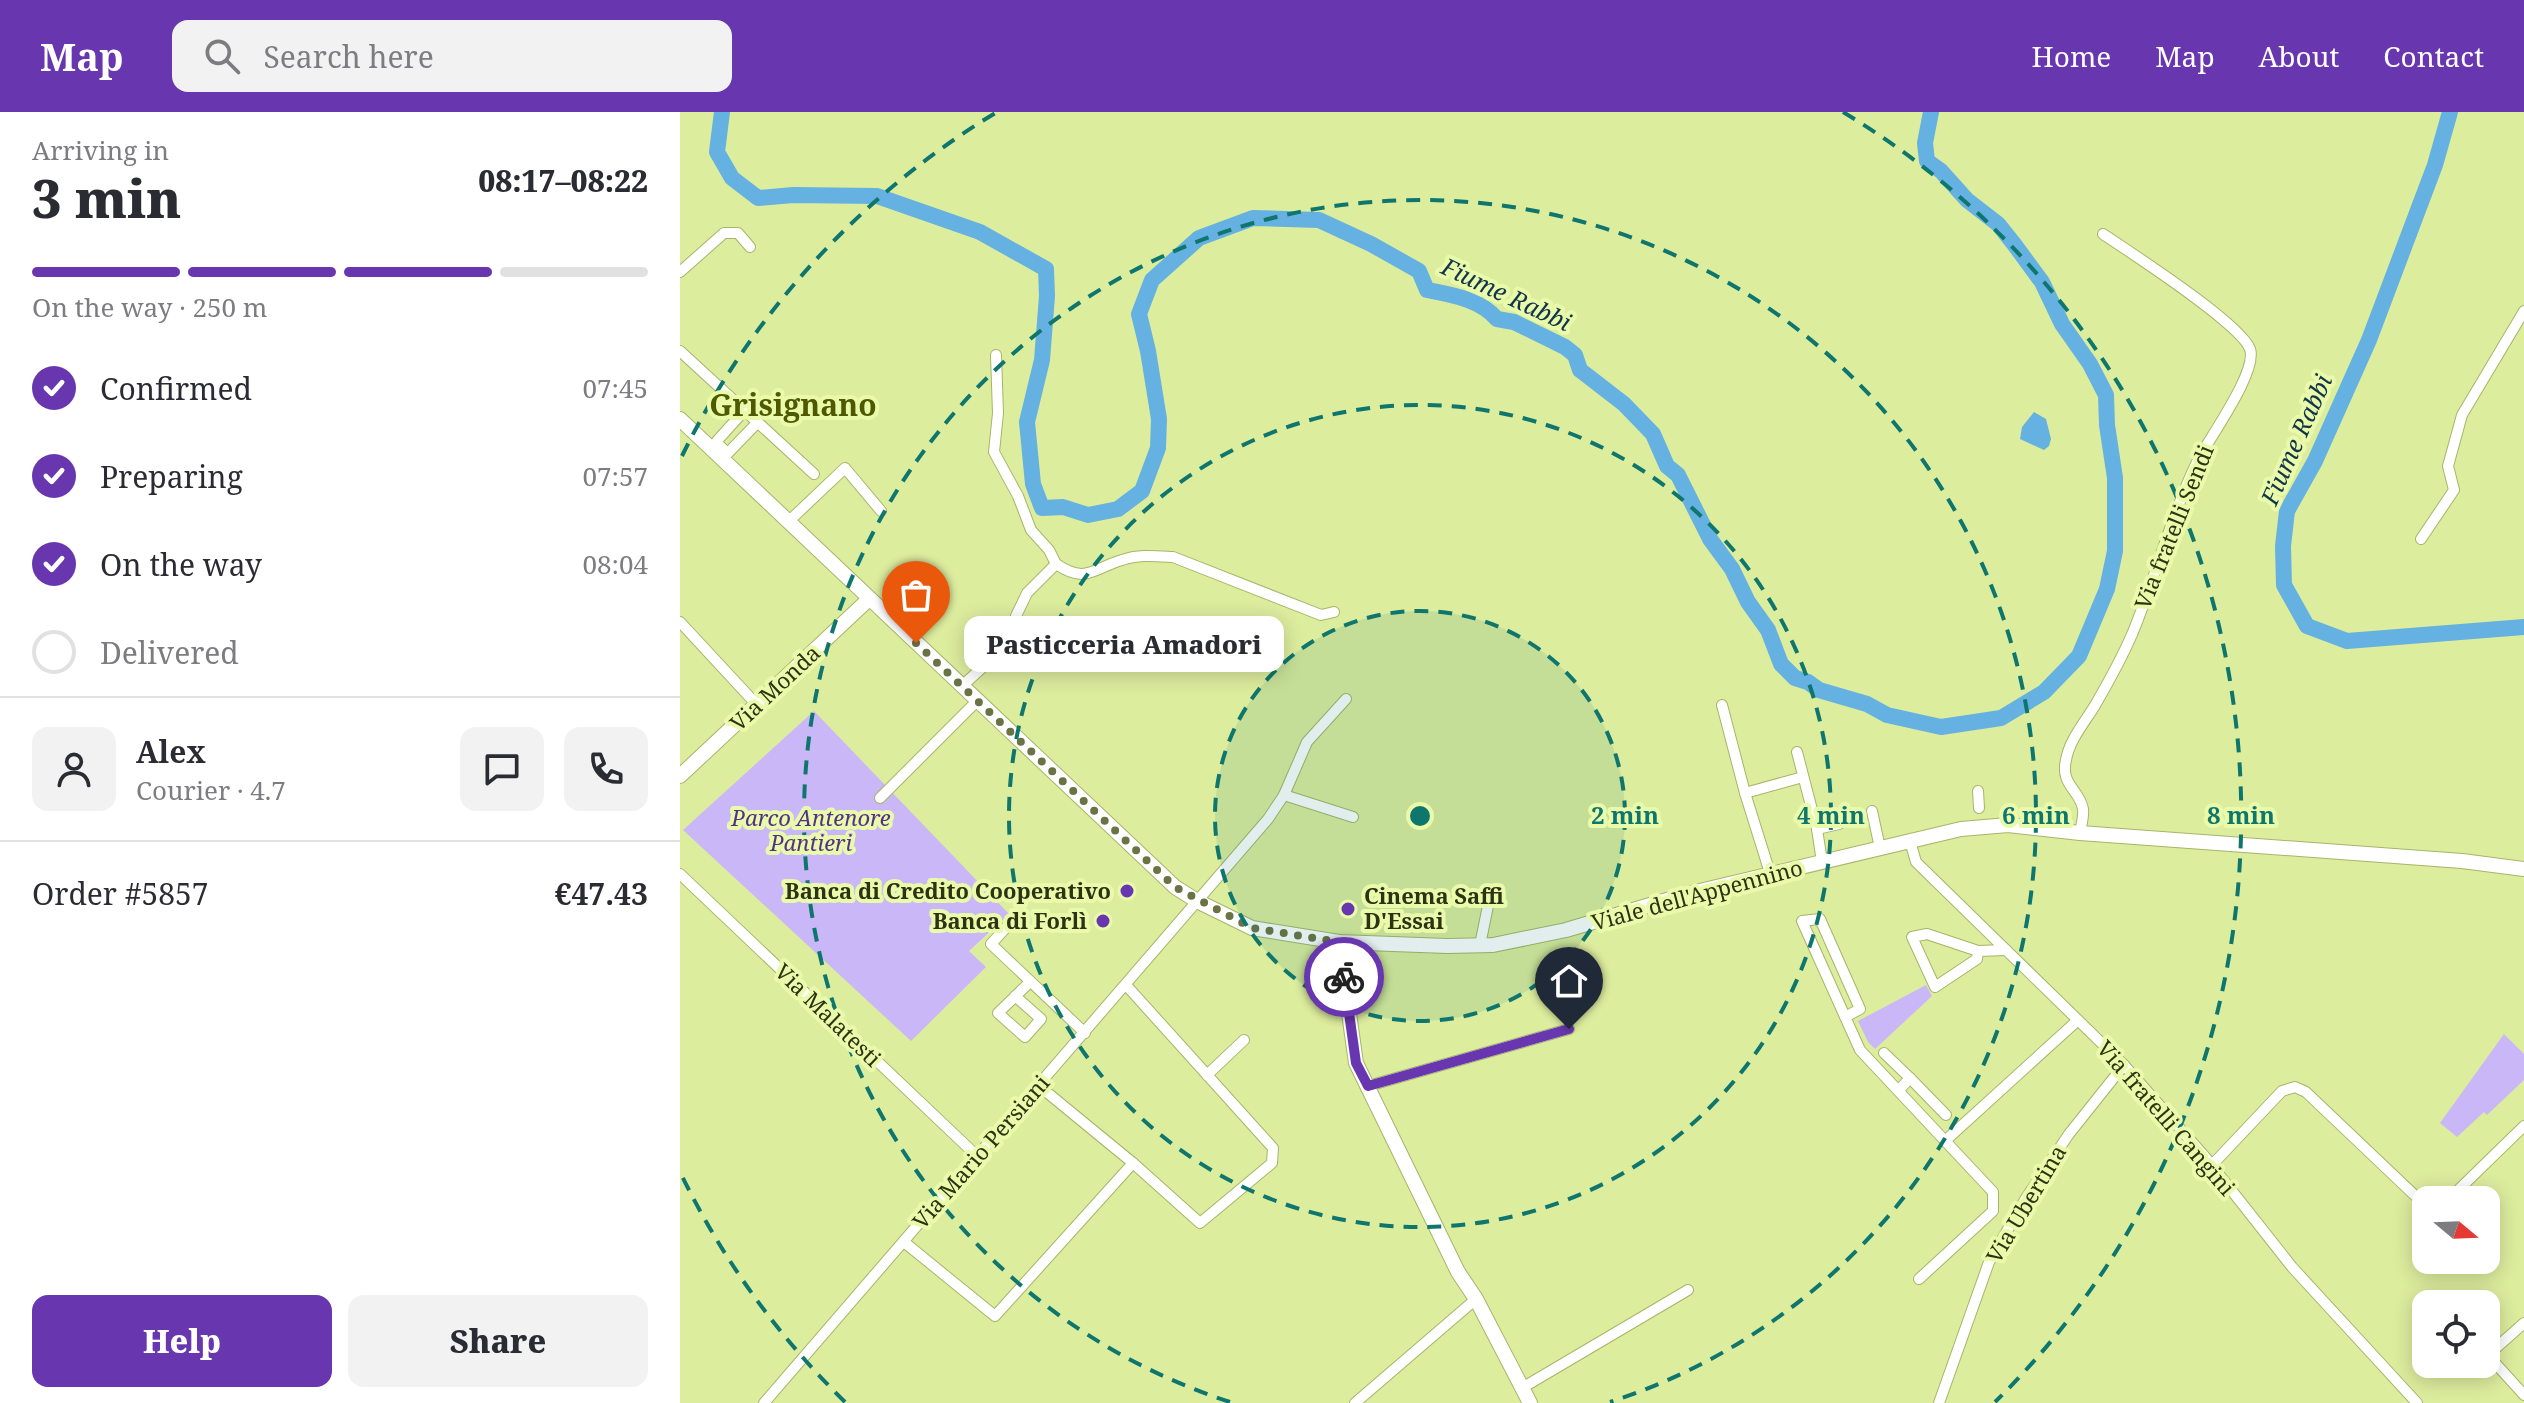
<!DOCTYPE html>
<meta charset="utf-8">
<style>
:root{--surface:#fff;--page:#f2f2f3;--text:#2b2b33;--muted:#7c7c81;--line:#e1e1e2;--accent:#6837af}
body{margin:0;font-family:"Noto Serif",serif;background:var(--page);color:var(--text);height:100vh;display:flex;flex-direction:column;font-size:30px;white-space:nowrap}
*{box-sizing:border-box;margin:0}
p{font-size:26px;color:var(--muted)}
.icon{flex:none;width:44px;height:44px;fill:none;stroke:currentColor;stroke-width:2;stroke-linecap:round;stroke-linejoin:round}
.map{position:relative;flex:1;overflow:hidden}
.sheet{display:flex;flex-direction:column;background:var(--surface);width:680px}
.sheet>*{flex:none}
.needle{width:52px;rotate:109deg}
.buttons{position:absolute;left:1732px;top:1074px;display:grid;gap:16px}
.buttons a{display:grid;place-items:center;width:88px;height:88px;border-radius:16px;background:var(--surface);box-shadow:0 4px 20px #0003;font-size:40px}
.pin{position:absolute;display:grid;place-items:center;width:68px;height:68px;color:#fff;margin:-82px -34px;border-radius:50% 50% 50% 0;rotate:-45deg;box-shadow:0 0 8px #0007}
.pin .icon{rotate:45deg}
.courier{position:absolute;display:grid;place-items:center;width:80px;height:80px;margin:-40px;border:6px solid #6837af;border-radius:50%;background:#fff;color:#222;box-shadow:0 2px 10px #0007}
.bubble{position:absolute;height:56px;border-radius:16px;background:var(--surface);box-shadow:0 4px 20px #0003;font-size:26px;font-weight:800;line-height:56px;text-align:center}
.summary em{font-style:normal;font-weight:800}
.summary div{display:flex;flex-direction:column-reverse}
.summary{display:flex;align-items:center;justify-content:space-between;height:136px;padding:0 32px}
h1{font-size:52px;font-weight:800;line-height:60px}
.bar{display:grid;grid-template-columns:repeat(4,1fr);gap:12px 8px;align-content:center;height:96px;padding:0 32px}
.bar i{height:10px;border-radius:6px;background:var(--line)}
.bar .selected{background:var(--accent)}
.bar p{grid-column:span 4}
.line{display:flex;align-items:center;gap:20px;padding:0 32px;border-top:2px solid var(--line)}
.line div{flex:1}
.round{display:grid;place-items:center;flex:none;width:84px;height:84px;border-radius:16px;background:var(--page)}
ol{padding:0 32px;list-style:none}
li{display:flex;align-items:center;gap:24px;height:88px}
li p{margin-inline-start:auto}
li .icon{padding:8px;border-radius:50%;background:var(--accent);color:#fff;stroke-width:4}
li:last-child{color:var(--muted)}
li i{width:44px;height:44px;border:4px solid var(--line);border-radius:50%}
.primary-button{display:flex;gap:16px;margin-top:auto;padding:16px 32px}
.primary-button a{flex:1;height:92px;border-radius:16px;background:var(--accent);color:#fff;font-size:32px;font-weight:800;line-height:92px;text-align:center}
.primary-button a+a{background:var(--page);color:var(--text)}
header{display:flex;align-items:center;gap:48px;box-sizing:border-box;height:112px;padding:0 40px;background:var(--accent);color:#fff}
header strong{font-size:38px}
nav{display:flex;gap:44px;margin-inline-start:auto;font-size:28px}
.search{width:560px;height:72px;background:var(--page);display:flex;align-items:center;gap:20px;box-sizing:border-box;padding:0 28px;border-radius:16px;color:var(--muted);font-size:30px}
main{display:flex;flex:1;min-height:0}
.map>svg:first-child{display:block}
.green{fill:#cab7f8}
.water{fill:#65b1e1}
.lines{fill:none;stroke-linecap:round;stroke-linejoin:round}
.river{stroke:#65b1e1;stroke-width:16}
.minor-casing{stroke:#a6b569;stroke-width:12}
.secondary-casing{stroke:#a6b569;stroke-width:16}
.minor{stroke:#fff;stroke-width:10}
.secondary{stroke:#fff;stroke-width:14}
.done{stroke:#6b7344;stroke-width:8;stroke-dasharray:0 14.4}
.route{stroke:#6837af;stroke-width:10}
.ring{fill:none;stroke:#0f766e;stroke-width:4;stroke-dasharray:14 10}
.poi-dot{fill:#6837af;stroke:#eafaab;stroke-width:3}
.labels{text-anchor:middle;stroke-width:8;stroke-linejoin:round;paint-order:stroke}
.street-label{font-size:22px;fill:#2d3213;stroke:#eafaab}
.park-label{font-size:22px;font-style:italic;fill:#523284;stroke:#eafaab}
.poi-label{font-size:22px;font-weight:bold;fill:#2d3213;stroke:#eafaab;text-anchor:end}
.water-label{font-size:24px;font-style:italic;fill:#133549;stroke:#eafaab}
.district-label{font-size:30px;font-weight:bold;fill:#4e5900;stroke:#eafaab}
.centre{fill:#0f766e;stroke:#eafaab;stroke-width:4}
.ring-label{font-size:24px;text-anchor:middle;font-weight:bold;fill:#0f766e;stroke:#eafaab;stroke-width:8;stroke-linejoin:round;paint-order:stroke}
</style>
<header>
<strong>Map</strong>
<div class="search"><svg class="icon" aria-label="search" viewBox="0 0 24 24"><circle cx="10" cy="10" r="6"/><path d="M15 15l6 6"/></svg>Search here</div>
<nav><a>Home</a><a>Map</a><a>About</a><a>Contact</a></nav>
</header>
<main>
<section class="sheet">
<div class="summary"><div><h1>3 min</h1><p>Arriving in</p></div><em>08:17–08:22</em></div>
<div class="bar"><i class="selected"></i><i class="selected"></i><i class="selected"></i><i></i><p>On the way · 250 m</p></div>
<ol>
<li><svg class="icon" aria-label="check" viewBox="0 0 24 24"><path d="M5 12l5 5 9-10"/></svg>Confirmed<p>07:45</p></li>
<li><svg class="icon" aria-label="check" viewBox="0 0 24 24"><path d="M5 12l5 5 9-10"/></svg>Preparing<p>07:57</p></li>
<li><svg class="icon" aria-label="check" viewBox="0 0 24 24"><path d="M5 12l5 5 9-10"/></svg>On the way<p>08:04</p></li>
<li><i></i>Delivered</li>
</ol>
<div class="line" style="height:144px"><a class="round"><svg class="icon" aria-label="person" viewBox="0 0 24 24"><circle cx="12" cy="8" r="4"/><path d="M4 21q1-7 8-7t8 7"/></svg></a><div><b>Alex</b><p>Courier · 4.7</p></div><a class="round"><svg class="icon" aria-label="chat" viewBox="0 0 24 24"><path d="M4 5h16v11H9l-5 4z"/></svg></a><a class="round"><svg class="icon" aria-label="phone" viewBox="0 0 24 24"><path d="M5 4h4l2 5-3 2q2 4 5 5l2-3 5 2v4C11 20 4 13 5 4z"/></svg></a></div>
<div class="line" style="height:104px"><div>Order #5857</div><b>€47.43</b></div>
<div class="primary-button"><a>Help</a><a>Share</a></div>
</section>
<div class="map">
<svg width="1844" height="1291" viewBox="0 0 1844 1291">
<rect width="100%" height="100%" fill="#dded9e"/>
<g class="green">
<polygon points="134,599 329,802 289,839 306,855 231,929 3,718"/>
<polygon points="1246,873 1252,884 1195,937 1188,930 1178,909"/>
<polygon points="1824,922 1844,942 1844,968 1807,1003 1804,1000 1777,1025 1760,1011"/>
</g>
<polygon class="water" points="1354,300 1366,307 1371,327 1369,334 1364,338 1340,327 1342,315"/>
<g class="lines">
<g class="river">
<path d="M 42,0 L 37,40 L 52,66 L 78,86 L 113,83 L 197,84 L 300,120 L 366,157 L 367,184 L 362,248 L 347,310 L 353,372 L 362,396 L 383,395 L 408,403 L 438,397 L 462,379 L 478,336 L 479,307 L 468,239 L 459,202 L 472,168 L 519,126 L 573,106 L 639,108 L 691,132 L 739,159 L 747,178 C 772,183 800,187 817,207 L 834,210 L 885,235 L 895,243 L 900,258 L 944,292 L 973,322 L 987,354 L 998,363 L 1030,427 L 1052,457 L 1068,490 L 1088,518 L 1101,552 L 1115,566 L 1128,570 L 1139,578 L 1187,592 L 1207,603 L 1261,615 L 1321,606 L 1364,580 L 1399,544 L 1427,477 L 1435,439 L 1435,366 L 1427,313 L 1426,283 L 1410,252 L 1382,212 L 1362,170 L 1334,132 L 1318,112 L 1287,88 L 1261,59 L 1247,49 L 1245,31 L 1251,0"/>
<polyline points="1770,0 1755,53 1689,228 1635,349 1607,399 1603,434 1604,473 1627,514 1667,529 1844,515"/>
</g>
<g class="minor-casing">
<g id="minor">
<polyline points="0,160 44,121 58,121 70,135"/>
<polyline points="0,239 134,362"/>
<polyline points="316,243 318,301 314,340 338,384 351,418 369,438 376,452"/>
<polyline points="42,336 36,330 64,299"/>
<polyline points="37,343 42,336 48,341 77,311"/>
<polyline points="108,410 165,356 201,399"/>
<polyline points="1741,427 1774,378 1768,354 1782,303 1844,199"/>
<polyline points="0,510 77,593"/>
<path d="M 282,574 L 325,535 L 334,520 L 336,504 L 347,481 L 376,452 C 406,472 412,457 442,448 C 458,442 476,444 493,445 L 641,503 L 654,500"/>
<polyline points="1042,593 1065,681 1090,761"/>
<polyline points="1117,640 1137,717 1142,750"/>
<polyline points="1298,679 1299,696"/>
<polyline points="1065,681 1123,665"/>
<polyline points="604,683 627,630 666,587"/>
<polyline points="200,686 297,589"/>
<polyline points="1192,699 1200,736"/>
<polyline points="1137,717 1159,712"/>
<path d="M 1400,721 C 1401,713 1404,705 1403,697 C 1400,678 1380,673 1386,648 C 1389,629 1404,611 1414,595 C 1428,571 1442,546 1453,520 C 1476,464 1491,404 1517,350 C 1529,326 1578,260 1570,237 C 1560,211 1451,141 1423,122"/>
<polyline points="1230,729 1236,750 1444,953 1526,1046 1612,1155 1737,1291"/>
<polyline points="0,762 297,1044"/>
<polyline points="335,806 311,832 405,921"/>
<polyline points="800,833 810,784"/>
<polyline points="1298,839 1297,847 1255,875 1232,825 1247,822 1298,839 1326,838"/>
<polyline points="335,884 361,907 345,925 318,901 350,870"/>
<polyline points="1165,905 1180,897 1140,807 1122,809 1180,938 1313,1080 1313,1099 1239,1167"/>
<polyline points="1204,941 1230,966 1219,978"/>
<polyline points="527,963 564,928"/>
<polyline points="1230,966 1266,1003"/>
<polyline points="358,973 453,1051 520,1111 592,1051 593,1036 446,873"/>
<polyline points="688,974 889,917"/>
<polyline points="1266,1028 1398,908"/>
<polyline points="1532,1053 1602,979 1615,975 1626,980 1746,1094"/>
<polyline points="1768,1088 1844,1014"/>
<polyline points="224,1130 315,1204 453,1051"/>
<polyline points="1806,1241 1844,1283"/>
<polyline points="1808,1243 1844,1211"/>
<polyline points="842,1276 1008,1178"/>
<polyline points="84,1291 588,707 604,683 673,705"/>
<polyline points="675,1291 796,1187"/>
<polyline points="1259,1291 1309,1150 1346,1086 1389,1022 1444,953"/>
</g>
</g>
<g class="secondary-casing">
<g id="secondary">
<polyline points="0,307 495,775 517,789 572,816 659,830 767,834 813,833 886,818 1007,782 1281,717 1328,713 1400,721 1782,749 1844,757"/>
<polyline points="0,664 189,487"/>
<polyline points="659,830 676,951 778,1160 796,1187 850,1291"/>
</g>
</g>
<use href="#minor" class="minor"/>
<use href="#secondary" class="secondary"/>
</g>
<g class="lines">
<polyline class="done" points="236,531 495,775 572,816 659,830 664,865"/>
<polyline class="route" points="664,865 676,951 688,974 889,917"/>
</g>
<circle cx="740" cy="704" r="205" fill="#0f766e" fill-opacity=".12"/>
<g class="ring">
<circle cx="740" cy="704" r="205"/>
<circle cx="740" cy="704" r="411"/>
<path d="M550 1290A616 616 0 1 1 930 1290"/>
<path d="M165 1290A821 821 0 0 1 2 1064M2 344A821 821 0 0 1 317 0M1163 0A821 821 0 0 1 1315 1290"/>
</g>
<g class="poi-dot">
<circle cx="447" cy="779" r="8"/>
<circle cx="668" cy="797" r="8"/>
<circle cx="423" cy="809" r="8"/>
</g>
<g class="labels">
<g class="street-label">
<text transform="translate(1494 415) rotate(-68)" y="8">Via fratelli Sendi</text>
<text transform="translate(95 576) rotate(-43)" y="8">Via Monda</text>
<text transform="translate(1017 783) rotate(-15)" y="8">Viale dell'Appennino</text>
<text transform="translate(148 903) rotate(44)" y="8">Via Malatesti</text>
<text transform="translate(1486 1006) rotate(49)" y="8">Via fratelli Cangini</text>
<text transform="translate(301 1040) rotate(-49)" y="8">Via Mario Persiani</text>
<text transform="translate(1346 1092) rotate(-59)" y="8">Via Ubertina</text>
</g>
<g class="park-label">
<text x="131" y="714">Parco Antenore<tspan x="131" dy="25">Pantieri</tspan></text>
</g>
<g class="poi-label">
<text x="431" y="787">Banca di Credito Cooperativo</text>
<text x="684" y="792" text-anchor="start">Cinema Saffi<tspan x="684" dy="25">D'Essai</tspan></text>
<text x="407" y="817">Banca di Forlì</text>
</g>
<g class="water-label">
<text transform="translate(826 183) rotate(25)" y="8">Fiume Rabbi</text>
<text transform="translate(1617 328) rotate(-66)" y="8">Fiume Rabbi</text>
</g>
<g class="district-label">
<text x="113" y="304">Grisignano</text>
</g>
</g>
<circle cx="740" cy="704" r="12" class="centre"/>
<g class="ring-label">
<text x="945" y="712">2 min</text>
<text x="1151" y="712">4 min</text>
<text x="1356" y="712">6 min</text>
<text x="1561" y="712">8 min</text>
</g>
</svg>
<div class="buttons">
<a><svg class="needle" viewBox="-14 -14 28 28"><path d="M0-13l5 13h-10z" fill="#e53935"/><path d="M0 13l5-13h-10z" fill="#7c7c81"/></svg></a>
<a><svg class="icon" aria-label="locate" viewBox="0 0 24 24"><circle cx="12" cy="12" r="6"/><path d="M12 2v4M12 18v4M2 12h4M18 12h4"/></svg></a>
</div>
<div class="pin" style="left:236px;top:531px;background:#ea580c"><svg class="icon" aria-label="bag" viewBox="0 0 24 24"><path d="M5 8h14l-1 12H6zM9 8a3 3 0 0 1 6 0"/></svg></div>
<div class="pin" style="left:889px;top:917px;background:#1f2937"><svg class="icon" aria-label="home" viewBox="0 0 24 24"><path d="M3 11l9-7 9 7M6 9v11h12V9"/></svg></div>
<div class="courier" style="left:664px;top:865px"><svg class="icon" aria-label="bike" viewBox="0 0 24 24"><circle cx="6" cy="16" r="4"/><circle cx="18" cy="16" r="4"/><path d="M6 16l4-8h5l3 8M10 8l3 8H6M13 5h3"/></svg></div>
<div class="bubble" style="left:284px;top:504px;width:320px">Pasticceria Amadori</div>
</div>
</main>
